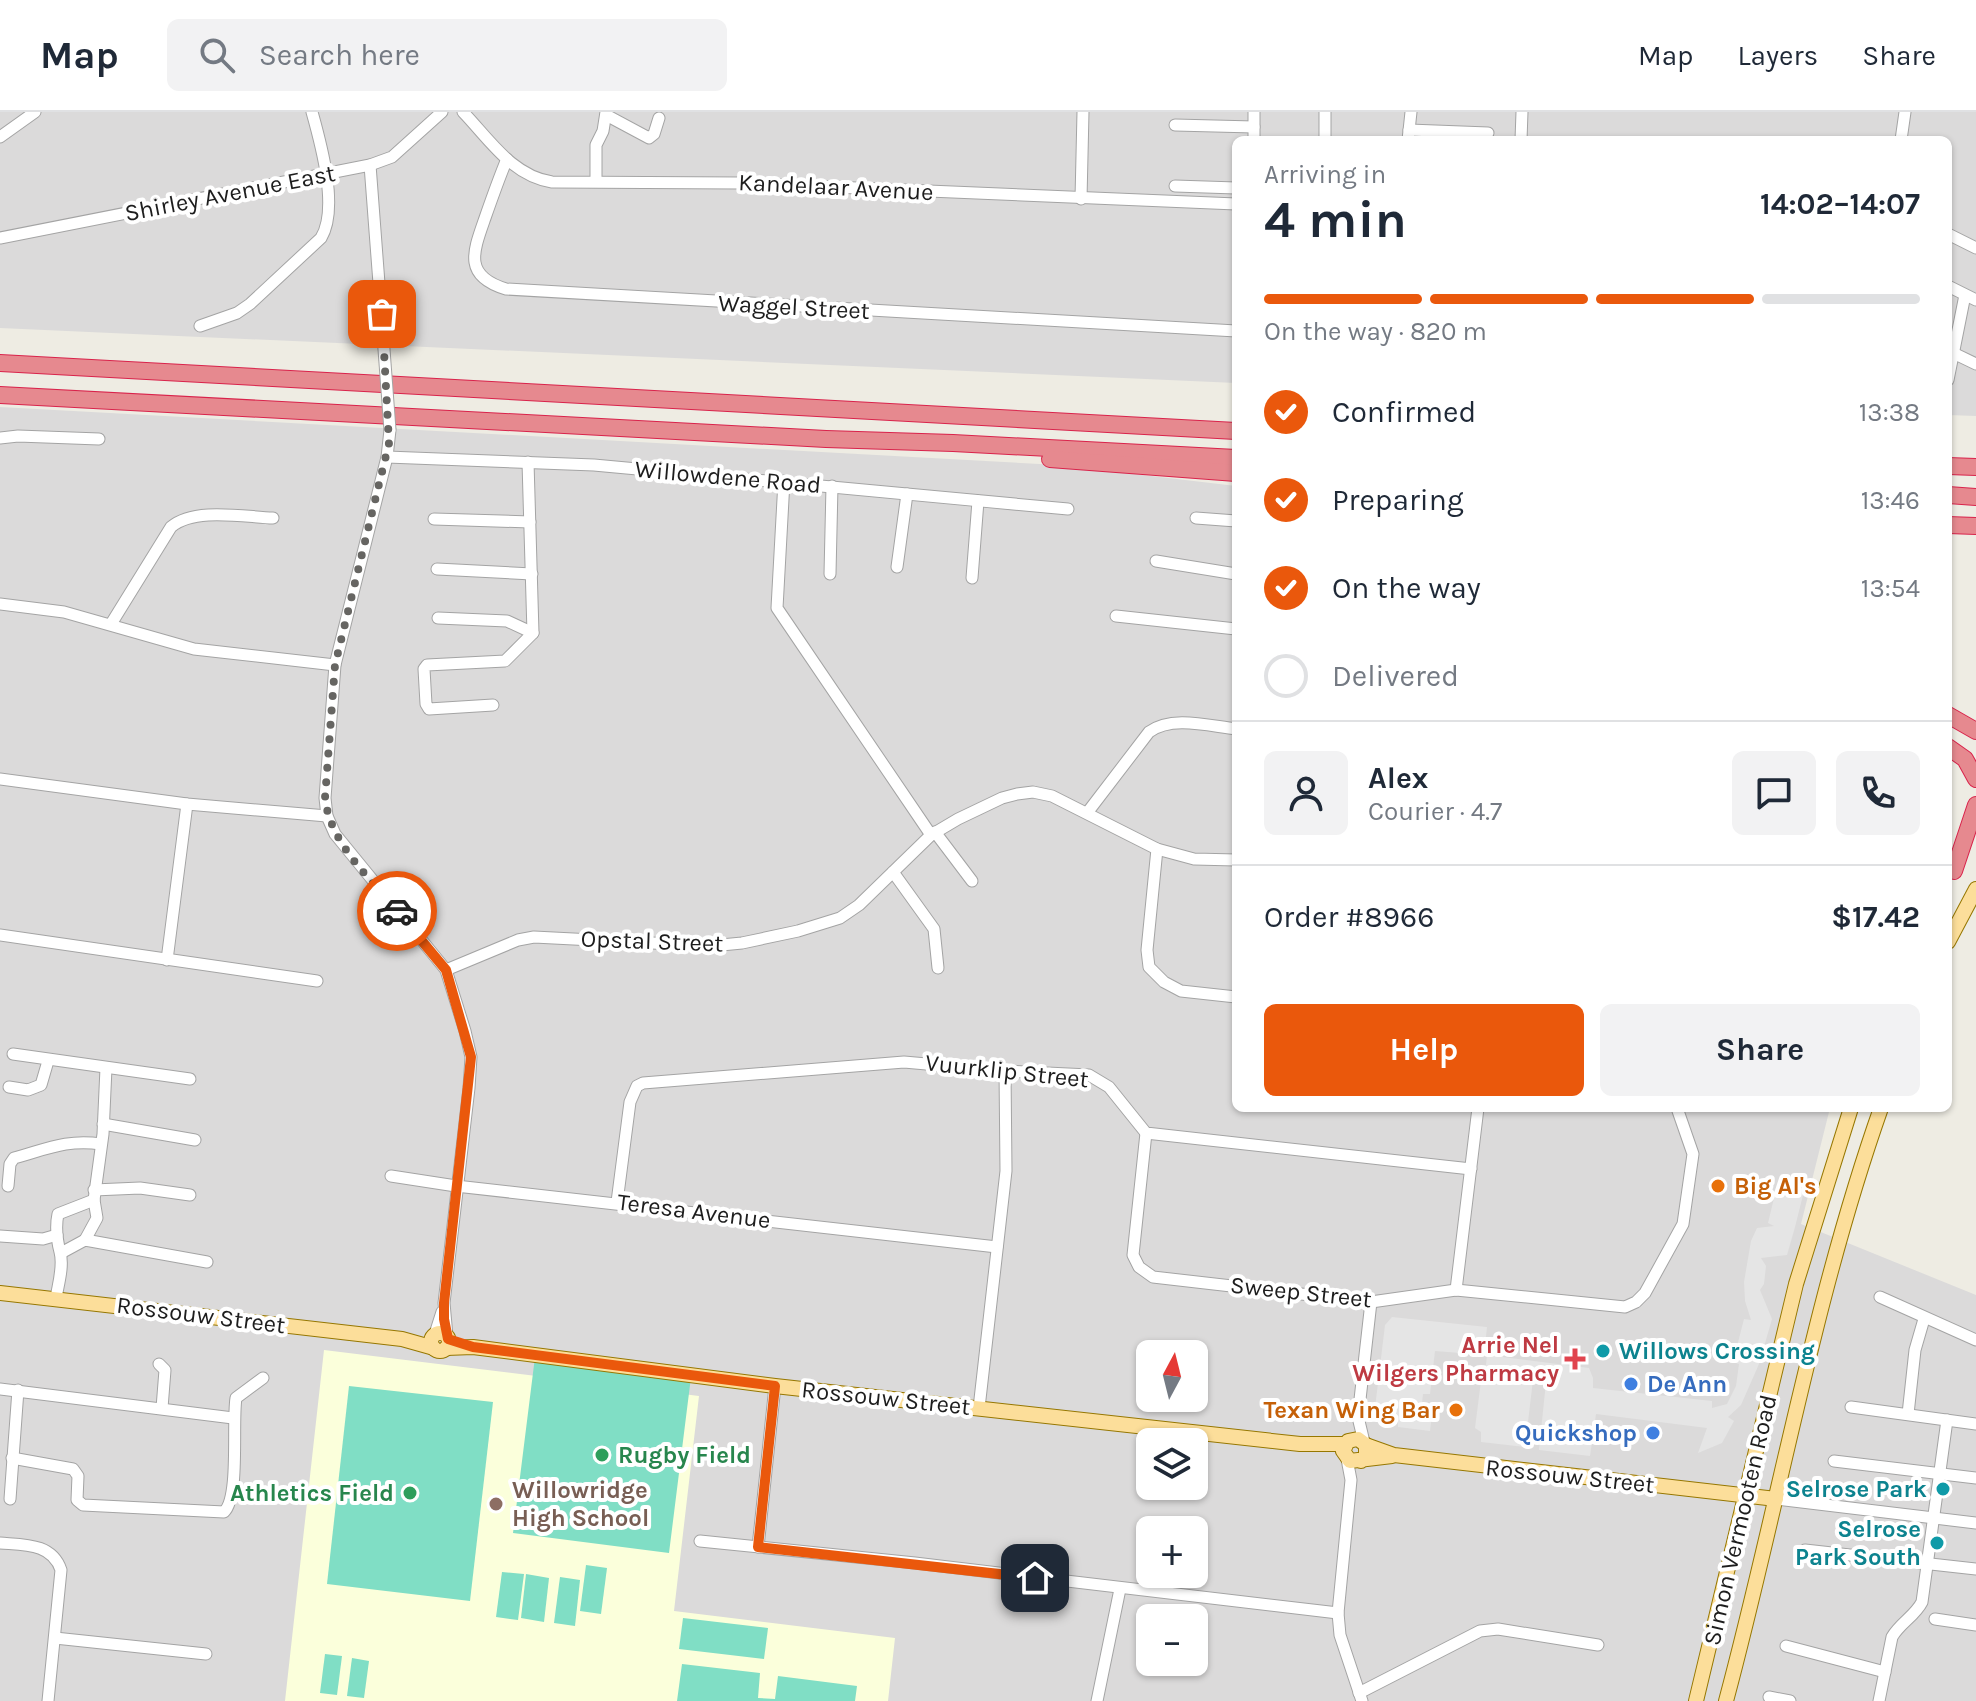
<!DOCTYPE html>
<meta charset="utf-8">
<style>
:root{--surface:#fff;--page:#f2f2f3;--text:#1f2937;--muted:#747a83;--line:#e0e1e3;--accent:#ea580c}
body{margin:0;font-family:Karla,sans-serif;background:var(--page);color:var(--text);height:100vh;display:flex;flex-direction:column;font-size:30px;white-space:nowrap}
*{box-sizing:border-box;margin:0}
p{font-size:26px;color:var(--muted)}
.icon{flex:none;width:44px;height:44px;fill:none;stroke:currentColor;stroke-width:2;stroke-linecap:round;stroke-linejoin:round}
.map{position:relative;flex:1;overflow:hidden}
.sheet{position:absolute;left:1232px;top:24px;width:720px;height:976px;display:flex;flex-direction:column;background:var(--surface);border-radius:12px;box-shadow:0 2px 6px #0004}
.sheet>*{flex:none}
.needle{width:52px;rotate:7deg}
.tools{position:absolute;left:1136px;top:1228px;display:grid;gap:16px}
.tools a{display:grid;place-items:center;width:72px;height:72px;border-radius:12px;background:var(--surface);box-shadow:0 2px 6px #0004;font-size:40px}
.pin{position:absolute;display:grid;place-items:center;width:68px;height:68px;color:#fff;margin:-34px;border-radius:16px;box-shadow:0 4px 12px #0006}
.courier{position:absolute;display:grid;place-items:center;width:80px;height:80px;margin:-40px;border:6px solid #ea580c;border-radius:50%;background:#fff;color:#222;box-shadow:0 2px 10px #0007}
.overview em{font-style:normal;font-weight:700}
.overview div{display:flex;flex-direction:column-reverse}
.overview{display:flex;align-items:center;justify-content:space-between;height:136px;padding:0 32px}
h1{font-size:52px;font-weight:700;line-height:60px}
.bar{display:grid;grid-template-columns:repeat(4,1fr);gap:12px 8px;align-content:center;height:96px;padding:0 32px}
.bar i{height:10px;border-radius:6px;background:var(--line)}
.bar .current{background:var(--accent)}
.bar p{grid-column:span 4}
.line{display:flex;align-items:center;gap:20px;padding:0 32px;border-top:2px solid var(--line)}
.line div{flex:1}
.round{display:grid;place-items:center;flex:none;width:84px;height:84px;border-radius:12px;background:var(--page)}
ol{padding:0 32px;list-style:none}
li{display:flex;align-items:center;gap:24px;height:88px}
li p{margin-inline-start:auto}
li .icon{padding:8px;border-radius:50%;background:var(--accent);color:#fff;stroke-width:4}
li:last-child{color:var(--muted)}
li i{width:44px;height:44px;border:4px solid var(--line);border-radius:50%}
.primary-button{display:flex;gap:16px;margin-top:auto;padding:16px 32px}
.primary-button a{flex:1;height:92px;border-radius:12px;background:var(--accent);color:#fff;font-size:32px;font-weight:700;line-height:92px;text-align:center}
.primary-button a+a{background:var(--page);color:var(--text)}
header{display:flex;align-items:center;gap:48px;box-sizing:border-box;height:112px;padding:0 40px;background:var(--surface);border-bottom:2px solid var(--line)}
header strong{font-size:38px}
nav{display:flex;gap:44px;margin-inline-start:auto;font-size:28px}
.search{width:560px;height:72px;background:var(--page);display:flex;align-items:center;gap:20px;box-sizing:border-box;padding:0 28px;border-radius:12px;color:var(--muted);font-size:30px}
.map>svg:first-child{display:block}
.residential{fill:#dbdada;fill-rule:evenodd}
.education{fill:#fbffdb}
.pitch{fill:#80dec5}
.parking{fill:#e5e5e5}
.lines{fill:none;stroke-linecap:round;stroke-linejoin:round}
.minor-casing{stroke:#a4a4a4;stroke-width:13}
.major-casing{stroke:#967700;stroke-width:16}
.highway-casing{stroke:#d9234b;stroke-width:18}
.minor{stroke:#fff;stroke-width:11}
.major{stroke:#fcde9a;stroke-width:14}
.highway{stroke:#e6898f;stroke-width:16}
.minor-bridge-casing{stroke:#a4a4a4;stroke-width:13;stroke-linecap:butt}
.minor-bridge{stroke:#fff;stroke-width:11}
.done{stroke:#666562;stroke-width:8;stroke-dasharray:0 14.4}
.route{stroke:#ea580c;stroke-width:10}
.food-dot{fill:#e8710a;stroke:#fff;stroke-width:3}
.culture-dot{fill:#0f9aa8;stroke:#fff;stroke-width:3}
.health-dot{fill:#e0444e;stroke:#fff;stroke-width:3}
.shop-dot{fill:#3f7fe0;stroke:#fff;stroke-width:3}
.leisure-dot{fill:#2e9e5b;stroke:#fff;stroke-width:3}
.education-dot{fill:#8d6e63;stroke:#fff;stroke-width:3}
.labels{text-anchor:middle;stroke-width:8;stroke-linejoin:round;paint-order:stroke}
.street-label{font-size:24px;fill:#1d1d1d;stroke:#fff}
.food-label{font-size:24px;font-weight:bold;fill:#c56008;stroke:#fff;text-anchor:start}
.health-label{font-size:24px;font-weight:bold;fill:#be3a42;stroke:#fff;text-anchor:end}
.culture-label{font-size:24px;font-weight:bold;fill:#0d838f;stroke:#fff;text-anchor:end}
.shop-label{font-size:24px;font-weight:bold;fill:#366cbe;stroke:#fff;text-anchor:start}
.leisure-label{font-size:24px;font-weight:bold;fill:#27864d;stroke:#fff;text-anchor:start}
.education-label{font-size:24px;font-weight:bold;fill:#785e54;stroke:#fff;text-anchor:start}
</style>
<header>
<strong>Map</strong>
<div class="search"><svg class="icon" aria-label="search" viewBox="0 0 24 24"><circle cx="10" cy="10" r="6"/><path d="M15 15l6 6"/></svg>Search here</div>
<nav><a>Map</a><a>Layers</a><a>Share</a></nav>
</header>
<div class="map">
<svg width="1976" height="1589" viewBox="0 0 1976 1589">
<rect width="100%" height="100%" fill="#eeece3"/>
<g class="residential">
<polygon points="0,0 1976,0 1976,304 1948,303 1948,28 1236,28 1236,271 0,216"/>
<path d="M 0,295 L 1058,353 L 1236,374 L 1236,996 L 1830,996 L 1801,1112 L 1976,1183 L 1976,1589 L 0,1589 ZM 1150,1242 L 1194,1242 L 1194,1286 L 1150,1286 ZM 1150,1330 L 1194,1330 L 1194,1374 L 1150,1374 ZM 1150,1418 L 1194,1418 L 1194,1462 L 1150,1462 ZM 1150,1506 L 1194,1506 L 1194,1550 L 1150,1550 Z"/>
</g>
<polygon class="education" points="324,1238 699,1284 674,1499 895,1526 888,1589 285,1589"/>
<g class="pitch">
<polygon points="535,1245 691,1265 669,1441 513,1421"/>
<polygon points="349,1274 493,1290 470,1489 327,1472"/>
<polygon points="586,1453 607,1456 601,1502 580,1499"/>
<polygon points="502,1460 524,1462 518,1508 496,1505"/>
<polygon points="526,1462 549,1466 544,1510 521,1506"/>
<polygon points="560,1465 580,1468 575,1514 554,1511"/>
<polygon points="683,1506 768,1516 764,1547 679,1537"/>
<polygon points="325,1542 342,1544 337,1583 320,1581"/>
<polygon points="352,1546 369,1549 364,1586 347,1584"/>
<polygon points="682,1552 760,1561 758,1586 775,1587 778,1564 857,1574 855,1589 677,1589"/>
</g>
<g class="parking">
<polygon points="1784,1075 1804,1079 1795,1115 1787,1143 1761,1146 1766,1154 1764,1172 1760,1178 1772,1207 1759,1252 1741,1293 1728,1305 1734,1309 1722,1331 1698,1341 1707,1316 1596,1302 1590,1344 1539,1338 1546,1270 1533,1268 1525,1335 1481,1330 1481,1320 1475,1316 1483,1253 1486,1253 1487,1243 1589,1256 1593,1266 1593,1276 1712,1289 1712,1296 1727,1292 1736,1274 1739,1252 1733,1250 1744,1207 1751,1208 1745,1189 1744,1170 1751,1129 1757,1116 1774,1114 1768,1111 1775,1082 1782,1084"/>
<polygon points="1392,1205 1487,1215 1485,1233 1474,1232 1473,1242 1435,1239 1430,1282 1423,1282 1421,1301 1432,1302 1430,1319 1398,1315 1398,1306 1374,1304 1385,1213"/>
</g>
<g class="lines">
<g class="minor-casing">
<g id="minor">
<path d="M 463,0 C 489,27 512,64 552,70 L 740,71 L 1236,92"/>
<polyline points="1254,0 1254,28"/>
<polyline points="1325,0 1325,28"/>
<polyline points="606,3 649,26 654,22 659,6"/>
<polyline points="1175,13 1254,15"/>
<polyline points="1409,18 1488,21"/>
<polyline points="0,25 35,0"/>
<polyline points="1408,28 1411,0"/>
<polyline points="1521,28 1522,0"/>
<polyline points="1901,28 1905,0"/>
<path d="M 507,47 C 499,66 492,86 485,106 C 473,140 463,164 506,177 L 1236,219"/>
<polyline points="370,53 383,224"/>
<polyline points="596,69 596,33 603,19 606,0"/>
<polyline points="1175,74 1236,76"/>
<polyline points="1081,87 1083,0"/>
<polyline points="1948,122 1976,136"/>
<polyline points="0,126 370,53 392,45 442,0"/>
<polyline points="1948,174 1976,188"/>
<path d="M 200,214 L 237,201 L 250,192 L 321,126 C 339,97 321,32 312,0"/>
<polyline points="1949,239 1976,252"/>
<polyline points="1948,268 1965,183"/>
<polyline points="390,318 387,345 335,553 325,686 327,704 335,722 446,858 465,919 471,945 469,976 444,1191 447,1224"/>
<polyline points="0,326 18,324 99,327"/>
<polyline points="387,345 594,353 1068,397"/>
<polyline points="784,369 777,496 931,723"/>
<polyline points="1196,406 1236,409"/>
<polyline points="434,407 530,410"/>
<polyline points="1156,449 1236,462"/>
<polyline points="897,455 907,382"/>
<polyline points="437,457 532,462"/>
<polyline points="830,462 832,374"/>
<polyline points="972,466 978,389"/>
<polyline points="0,492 64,500 194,537 335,553"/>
<polyline points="1116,504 1236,517"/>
<polyline points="438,506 507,509 533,521"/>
<path d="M 111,512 L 171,415 C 194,395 244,405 273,406"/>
<polyline points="493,593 429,597 426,592 424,557 427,553 505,549 533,521 528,350"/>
<polyline points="0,667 187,692 327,704"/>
<path d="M 1087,701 L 1149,620 C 1172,603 1209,614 1236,617"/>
<polyline points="935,720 972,769"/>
<polyline points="1157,737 1147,838 1149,855 1164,870 1181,879 1236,885"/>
<polyline points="893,760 934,817 938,856"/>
<polyline points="0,823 317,869"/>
<polyline points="167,848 187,692"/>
<polyline points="446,858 518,828 534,825 711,834 742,831 798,819 840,806 859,793 931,723 958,707 1002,686 1017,682 1033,680 1052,684 1157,737 1194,747 1236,748"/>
<polyline points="13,942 190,967"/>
<polyline points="9,975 28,978 41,973 48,949"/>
<polyline points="103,1012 195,1028"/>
<polyline points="1146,1021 1133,1143 1139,1155 1153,1165 1371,1190 1456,1178 1625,1195 1636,1190 1645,1181 1683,1112 1693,1042 1677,996"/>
<polyline points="391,1064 456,1074 997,1135"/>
<path d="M 8,1074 L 10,1052 L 14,1046 C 47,1037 67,1027 101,1032"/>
<polyline points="94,1078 140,1076 190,1083"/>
<polyline points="617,1090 630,990 637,974 643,971 904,950 1005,959 1089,963 1109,975 1146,1021 1471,1057"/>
<polyline points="0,1124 43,1127 57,1123"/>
<polyline points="85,1128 97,1106 94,1088"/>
<polyline points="61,1141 85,1128 207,1150"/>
<polyline points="1456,1178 1478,996"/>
<polyline points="1880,1185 1976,1228"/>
<path d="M 56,1186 C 58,1173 64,1154 60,1140 C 57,1128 55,1116 58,1102 L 94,1088 L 103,1022 L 106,956"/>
<polyline points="435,1222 442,1200"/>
<polyline points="159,1252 165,1258 162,1296"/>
<polyline points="0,1277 233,1306"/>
<polyline points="1851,1295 1976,1312"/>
<polyline points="979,1296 1006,1059 1005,959"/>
<polyline points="1908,1302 1915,1238 1924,1207"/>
<polyline points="1364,1330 1358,1305 1371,1190"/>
<path d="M 12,1346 L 73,1357 L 78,1364 L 77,1388 L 83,1393 L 224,1400 C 240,1385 232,1311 236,1286 L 263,1266"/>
<polyline points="1347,1347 1351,1368 1338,1501 1340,1523 1362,1589"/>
<polyline points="1834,1349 1976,1366"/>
<polyline points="10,1387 18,1278"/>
<polyline points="1776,1387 1976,1411"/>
<polyline points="700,1429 915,1451 1338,1501"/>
<path d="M 0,1431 C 24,1433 52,1431 61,1458 L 48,1589"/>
<polyline points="758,1435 775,1274"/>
<polyline points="1805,1438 1976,1457"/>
<polyline points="1935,1507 1976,1513"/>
<polyline points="55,1526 206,1542"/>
<polyline points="1786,1534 1885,1560"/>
<polyline points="1359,1581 1480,1519 1498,1517 1598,1533"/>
<polyline points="1769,1585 1790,1589"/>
<polyline points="1097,1589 1120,1477"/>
<path d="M 1879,1589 L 1892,1525 C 1900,1511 1915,1504 1922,1490 L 1947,1308"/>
</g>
</g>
<g class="major-casing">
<g id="major">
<polyline points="1948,830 1976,777"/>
<polyline points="0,1181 402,1227 434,1236"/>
<circle cx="440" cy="1230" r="9"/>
<polyline points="446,1236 473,1235 775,1274 1300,1332 1345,1332"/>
<polyline points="1366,1333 1394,1343 1776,1387"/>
<polyline points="1361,1349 1366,1344 1366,1333 1358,1327 1348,1329 1343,1339 1350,1349 1392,1344"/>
<polyline points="1696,1589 1796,1172 1851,996"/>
<path d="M 1726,1589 C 1779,1392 1813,1189 1881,996"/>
</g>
</g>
<g class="highway-casing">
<g id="highway">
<polyline points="0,251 1236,319"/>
<polyline points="0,283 826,327 953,331 1236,346"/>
<polyline points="1050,347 1236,361"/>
<polyline points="1948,354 1976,355"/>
<polyline points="1948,383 1976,385"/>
<polyline points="1948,413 1976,414"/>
<polyline points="1948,603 1976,619"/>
<polyline points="1948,635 1965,647 1976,667"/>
<polyline points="1954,759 1976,693"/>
</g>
</g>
<use href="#minor" class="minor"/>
<use href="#major" class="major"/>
<use href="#highway" class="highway"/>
<g class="minor-bridge-casing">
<polyline id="minor-bridge" points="383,224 390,318"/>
</g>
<use href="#minor-bridge" class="minor-bridge"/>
</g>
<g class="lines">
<path class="done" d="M 382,202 L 389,331 L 335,553 L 325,686 C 330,731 369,765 397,799"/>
<polyline class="route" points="397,799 446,858 471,945 444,1191 444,1207 448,1227 473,1235 775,1274 758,1435 1035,1466"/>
</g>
<g class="food-dot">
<circle cx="1718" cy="1074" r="8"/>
<circle cx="1456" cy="1298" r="8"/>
</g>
<g class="culture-dot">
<circle cx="1603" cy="1239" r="8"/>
<circle cx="1943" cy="1377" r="8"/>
<circle cx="1937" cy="1431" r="8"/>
</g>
<path class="health-dot" d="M1571 1235h8v8h8v8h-8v8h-8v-8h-8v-8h8z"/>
<g class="shop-dot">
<circle cx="1631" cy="1272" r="8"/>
<circle cx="1653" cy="1321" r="8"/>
</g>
<g class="leisure-dot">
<circle cx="602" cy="1343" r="8"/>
<circle cx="410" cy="1381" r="8"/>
</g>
<circle class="education-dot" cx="496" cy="1392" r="8"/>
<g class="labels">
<g class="street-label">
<text transform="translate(836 75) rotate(3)" y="8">Kandelaar Avenue</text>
<text transform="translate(230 81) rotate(-11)" y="8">Shirley Avenue East</text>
<text transform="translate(794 195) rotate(3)" y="8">Waggel Street</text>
<text transform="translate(728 365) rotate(5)" y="8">Willowdene Road</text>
<text transform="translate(652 829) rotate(2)" y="8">Opstal Street</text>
<text transform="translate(1007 959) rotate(6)" y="8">Vuurklip Street</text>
<text transform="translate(694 1099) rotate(7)" y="8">Teresa Avenue</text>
<text transform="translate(1301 1180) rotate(6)" y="8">Sweep Street</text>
<text transform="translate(201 1203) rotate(7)" y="8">Rossouw Street</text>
<text transform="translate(886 1286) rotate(6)" y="8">Rossouw Street</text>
<text transform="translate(1570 1364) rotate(6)" y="8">Rossouw Street</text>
<text transform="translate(1740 1408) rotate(-77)" y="8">Simon Vermooten Road</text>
</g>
<g class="food-label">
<text x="1734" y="1082">Big Al's</text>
<text x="1440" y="1306" text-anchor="end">Texan Wing Bar</text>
</g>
<g class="health-label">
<text x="1559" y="1241">Arrie Nel<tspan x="1559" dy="28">Wilgers Pharmacy</tspan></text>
</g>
<g class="culture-label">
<text x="1619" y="1247" text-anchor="start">Willows Crossing</text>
<text x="1927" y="1385">Selrose Park</text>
<text x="1921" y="1425">Selrose<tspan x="1921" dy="28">Park South</tspan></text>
</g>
<g class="shop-label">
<text x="1647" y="1280">De Ann</text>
<text x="1637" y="1329" text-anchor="end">Quickshop</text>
</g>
<g class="leisure-label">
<text x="618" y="1351">Rugby Field</text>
<text x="394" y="1389" text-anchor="end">Athletics Field</text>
</g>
<g class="education-label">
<text x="512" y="1386">Willowridge<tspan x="512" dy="28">High School</tspan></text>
</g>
</g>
</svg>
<div class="tools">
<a><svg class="needle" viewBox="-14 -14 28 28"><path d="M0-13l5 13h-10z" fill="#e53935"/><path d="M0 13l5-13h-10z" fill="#747a83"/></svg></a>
<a><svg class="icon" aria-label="layers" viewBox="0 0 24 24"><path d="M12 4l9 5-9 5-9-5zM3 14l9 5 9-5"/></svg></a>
<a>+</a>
<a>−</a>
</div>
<div class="pin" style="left:382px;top:202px;background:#ea580c"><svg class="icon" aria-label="bag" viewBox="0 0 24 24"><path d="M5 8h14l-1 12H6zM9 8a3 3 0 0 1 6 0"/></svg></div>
<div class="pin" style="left:1035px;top:1466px;background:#1f2937"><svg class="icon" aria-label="home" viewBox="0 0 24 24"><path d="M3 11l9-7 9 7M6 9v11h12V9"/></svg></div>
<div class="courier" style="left:397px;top:799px"><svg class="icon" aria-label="car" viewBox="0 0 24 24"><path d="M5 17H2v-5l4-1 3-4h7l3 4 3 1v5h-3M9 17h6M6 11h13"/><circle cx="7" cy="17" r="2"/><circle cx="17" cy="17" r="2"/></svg></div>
<section class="sheet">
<div class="overview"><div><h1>4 min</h1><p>Arriving in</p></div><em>14:02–14:07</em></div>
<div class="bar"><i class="current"></i><i class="current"></i><i class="current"></i><i></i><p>On the way · 820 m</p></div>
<ol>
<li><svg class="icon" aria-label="check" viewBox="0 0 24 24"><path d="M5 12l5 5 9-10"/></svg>Confirmed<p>13:38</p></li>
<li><svg class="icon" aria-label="check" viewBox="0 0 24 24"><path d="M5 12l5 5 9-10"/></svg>Preparing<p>13:46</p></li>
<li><svg class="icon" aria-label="check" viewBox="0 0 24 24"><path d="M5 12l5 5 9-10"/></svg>On the way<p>13:54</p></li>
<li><i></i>Delivered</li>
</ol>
<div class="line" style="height:144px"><a class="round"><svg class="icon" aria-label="person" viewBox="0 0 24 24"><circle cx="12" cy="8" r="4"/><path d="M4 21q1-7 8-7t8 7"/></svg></a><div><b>Alex</b><p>Courier · 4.7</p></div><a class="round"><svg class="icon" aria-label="chat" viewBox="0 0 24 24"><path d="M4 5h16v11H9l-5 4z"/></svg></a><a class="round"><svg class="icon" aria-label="phone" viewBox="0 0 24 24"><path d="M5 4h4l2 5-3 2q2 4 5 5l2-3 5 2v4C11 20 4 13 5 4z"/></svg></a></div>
<div class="line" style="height:104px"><div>Order #8966</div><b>$17.42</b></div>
<div class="primary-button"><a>Help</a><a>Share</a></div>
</section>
</div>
